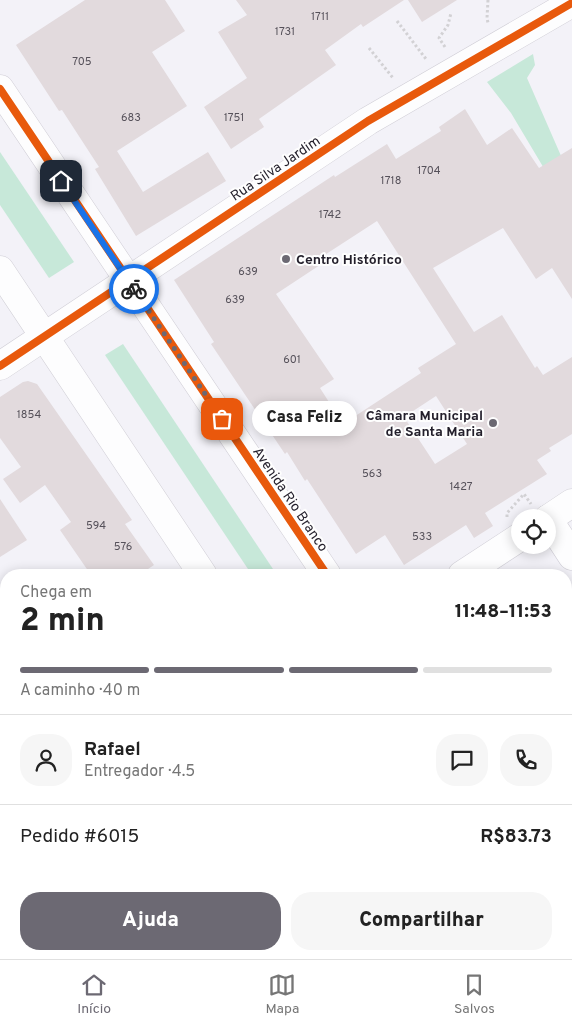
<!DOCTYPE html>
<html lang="pt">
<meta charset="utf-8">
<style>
:root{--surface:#fff;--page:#f6f6f6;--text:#222;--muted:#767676;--line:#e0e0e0;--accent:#6c6973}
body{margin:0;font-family:Overpass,sans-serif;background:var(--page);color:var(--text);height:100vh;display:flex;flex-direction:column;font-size:19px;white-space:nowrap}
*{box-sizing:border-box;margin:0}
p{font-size:16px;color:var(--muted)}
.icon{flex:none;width:28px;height:28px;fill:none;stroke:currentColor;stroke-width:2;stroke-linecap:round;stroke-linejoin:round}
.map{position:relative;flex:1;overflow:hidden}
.side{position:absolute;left:0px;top:569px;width:572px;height:391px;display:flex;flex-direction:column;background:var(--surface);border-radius:20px 20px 0 0;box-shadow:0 2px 12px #0003}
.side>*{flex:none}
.buttons{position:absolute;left:511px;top:509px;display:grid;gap:10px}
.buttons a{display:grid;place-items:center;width:45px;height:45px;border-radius:50%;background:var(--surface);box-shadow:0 2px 12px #0003;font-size:25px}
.pin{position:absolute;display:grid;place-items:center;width:42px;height:42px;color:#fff;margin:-21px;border-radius:10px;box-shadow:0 2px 8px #0006}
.courier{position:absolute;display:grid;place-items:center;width:50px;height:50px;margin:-25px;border:4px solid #1a73e8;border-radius:50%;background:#fff;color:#222;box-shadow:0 1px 6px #0007}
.bubble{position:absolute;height:35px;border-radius:18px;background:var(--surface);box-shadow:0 2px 12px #0003;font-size:16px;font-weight:800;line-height:35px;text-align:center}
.headline em{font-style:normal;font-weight:800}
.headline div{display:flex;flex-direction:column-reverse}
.headline{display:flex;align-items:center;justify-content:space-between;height:85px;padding:0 20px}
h1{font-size:32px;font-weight:800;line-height:38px}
.bar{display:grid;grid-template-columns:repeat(4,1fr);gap:8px 5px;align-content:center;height:60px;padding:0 20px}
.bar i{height:6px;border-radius:4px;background:var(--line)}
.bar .on{background:var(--accent)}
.bar p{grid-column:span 4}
.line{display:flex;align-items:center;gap:12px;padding:0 20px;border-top:1px solid var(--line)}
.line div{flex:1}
.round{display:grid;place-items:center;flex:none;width:52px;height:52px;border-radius:20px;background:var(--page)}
.primary-button{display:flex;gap:10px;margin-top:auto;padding:10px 20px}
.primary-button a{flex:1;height:58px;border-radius:20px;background:var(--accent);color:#fff;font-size:20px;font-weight:800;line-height:58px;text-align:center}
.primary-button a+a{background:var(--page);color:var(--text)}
.menu{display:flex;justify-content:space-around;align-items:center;height:70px;border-top:1px solid var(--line);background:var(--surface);font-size:14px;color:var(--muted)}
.menu a{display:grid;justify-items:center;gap:2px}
.menu .on{color:var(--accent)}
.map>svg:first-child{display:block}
.green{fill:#c7e8d9}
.building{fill:#e2dadd;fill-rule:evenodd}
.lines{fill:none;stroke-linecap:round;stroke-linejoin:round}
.minor-casing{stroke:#d0ced6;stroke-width:29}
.path{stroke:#d2d1d4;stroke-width:3;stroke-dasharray:2.5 2.5;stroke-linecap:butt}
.minor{stroke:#fdfdfe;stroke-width:28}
.cycleway-casing{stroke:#fefefe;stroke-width:11}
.cycleway{stroke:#e8590c;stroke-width:8}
.done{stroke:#6c6973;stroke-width:5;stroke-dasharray:0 9}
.route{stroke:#1a73e8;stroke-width:6}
.poi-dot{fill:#6c6973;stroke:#fefefe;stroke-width:2}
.labels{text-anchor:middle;stroke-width:4;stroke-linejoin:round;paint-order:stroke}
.number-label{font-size:11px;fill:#56515a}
.street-label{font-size:14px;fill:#231f2b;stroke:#fefefe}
.poi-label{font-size:14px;font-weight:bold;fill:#231f2b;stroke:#fefefe;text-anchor:start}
</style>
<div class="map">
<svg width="572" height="959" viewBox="0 0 572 959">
<rect width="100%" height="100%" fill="#f3f2f8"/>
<g class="green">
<polygon points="533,54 535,65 527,78 572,181 570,212 511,113 487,82"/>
<polygon points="0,152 74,262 49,278 0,205"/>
<polygon points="123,344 277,575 252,575 105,355"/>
</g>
<g class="building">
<polygon points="85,0 165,0 185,31 152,52 187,106 117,151 143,192 208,152 226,181 136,236 95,169 99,167 62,110 59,111 16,45"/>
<polygon points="236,0 404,0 363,27 361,24 325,50 336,65 259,119 264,127 231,149 204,107 247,78 218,32 247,15"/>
<polygon points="408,0 457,0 422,22"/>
<path d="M 465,109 L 487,145 L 512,128 L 539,168 L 572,148 L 572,299 L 552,268 L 536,279 L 503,228 L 433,268 L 474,332 L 502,315 L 535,368 L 537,366 L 543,375 L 572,357 L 572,434 L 549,448 L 551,451 L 537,460 L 547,474 L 485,513 L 493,526 L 474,538 L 466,525 L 404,565 L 385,535 L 356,554 L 307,479 L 305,481 L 287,452 L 285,454 L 211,344 L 214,342 L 174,280 L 334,175 L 335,177 L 387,144 L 396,159 L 441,131 L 439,127 ZM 377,221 L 456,344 L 418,368 L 421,373 L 343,424 L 320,388 L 334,379 L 276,294 L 323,263 L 320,258 ZM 436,396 L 467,444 L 435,464 L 404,417 Z"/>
<polygon points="28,381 37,384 132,520 125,524 154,565 139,575 91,575 60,530 71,522 45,485 20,503 3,479 21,467 0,438 0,397 23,382"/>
<polygon points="0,499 27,540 0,557"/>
</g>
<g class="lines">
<g class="minor-casing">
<g id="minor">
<polyline points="0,89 327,575"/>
<polyline points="0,270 203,575"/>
<polyline points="0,366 368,121 572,3"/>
<polyline points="548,519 572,556"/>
<polyline points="548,519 572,503"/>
<polyline points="462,575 520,537"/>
<polyline points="0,897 6,892"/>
<polyline points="566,952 571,959"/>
<polyline points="498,959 506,954"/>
</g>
</g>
<g class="path">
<polyline points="488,0 487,18 488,23"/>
<polyline points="397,21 426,59"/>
<polyline points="445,47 439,38 448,25 451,13"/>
<polyline points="369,48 393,78"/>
<polyline points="507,517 507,513 524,494 531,504"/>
</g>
<use href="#minor" class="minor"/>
<g class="cycleway-casing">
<g id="cycleway">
<polyline points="0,89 327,575"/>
<polyline points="0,366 368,121 572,3"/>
</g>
</g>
<use href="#cycleway" class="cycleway"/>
</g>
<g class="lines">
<polyline class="done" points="134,289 222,419"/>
<polyline class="route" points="61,181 134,289"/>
</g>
<g class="poi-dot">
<circle cx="286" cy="259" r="5"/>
<circle cx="493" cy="423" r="5"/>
</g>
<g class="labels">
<g class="number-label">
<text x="320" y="20">1711</text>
<text x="285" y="35">1731</text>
<text x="82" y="65">705</text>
<text x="131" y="121">683</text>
<text x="234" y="121">1751</text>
<text x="429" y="174">1704</text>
<text x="391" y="184">1718</text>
<text x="330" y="218">1742</text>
<text x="248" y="275">639</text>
<text x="235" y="303">639</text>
<text x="292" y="363">601</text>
<text x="29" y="418">1854</text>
<text x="372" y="477">563</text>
<text x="461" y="490">1427</text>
<text x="96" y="529">594</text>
<text x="422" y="540">533</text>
<text x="123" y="550">576</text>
</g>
<g class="street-label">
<text transform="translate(275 168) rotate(-34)" y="5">Rua Silva Jardim</text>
<text transform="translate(291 499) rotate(56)" y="5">Avenida Rio Branco</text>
</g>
<g class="poi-label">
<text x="296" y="264">Centro Histórico</text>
<text x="483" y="420" text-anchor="end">Câmara Municipal<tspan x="483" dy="16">de Santa Maria</tspan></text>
</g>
</g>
</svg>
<div class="buttons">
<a><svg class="icon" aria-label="locate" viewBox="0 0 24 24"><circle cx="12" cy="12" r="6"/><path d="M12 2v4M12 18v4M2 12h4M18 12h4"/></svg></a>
</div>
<div class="pin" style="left:222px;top:419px;background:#ea580c"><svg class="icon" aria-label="bag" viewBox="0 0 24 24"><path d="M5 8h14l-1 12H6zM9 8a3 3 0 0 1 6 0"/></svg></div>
<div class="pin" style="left:61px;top:181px;background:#1f2937"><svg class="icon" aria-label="home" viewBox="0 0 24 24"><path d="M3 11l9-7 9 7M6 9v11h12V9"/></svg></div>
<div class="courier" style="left:134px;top:289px"><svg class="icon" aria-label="bike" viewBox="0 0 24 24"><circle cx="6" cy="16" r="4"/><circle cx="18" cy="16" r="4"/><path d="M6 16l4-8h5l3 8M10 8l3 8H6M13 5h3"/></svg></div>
<div class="bubble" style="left:252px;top:401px;width:105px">Casa Feliz</div>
<section class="side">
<div class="headline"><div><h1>2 min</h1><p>Chega em</p></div><em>11:48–11:53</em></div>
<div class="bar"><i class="on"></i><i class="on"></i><i class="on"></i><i></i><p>A caminho · 40 m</p></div>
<div class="line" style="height:90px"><a class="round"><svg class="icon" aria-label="person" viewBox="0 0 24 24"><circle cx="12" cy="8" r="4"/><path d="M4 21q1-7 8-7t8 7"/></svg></a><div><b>Rafael</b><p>Entregador · 4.5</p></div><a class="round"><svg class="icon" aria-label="chat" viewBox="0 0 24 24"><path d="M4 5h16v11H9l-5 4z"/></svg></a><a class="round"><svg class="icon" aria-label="phone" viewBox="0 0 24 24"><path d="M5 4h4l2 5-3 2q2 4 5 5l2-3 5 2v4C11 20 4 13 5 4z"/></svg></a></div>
<div class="line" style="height:65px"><div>Pedido #6015</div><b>R$83.73</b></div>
<div class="primary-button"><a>Ajuda</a><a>Compartilhar</a></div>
</section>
</div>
<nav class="menu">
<a class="on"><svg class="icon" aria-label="home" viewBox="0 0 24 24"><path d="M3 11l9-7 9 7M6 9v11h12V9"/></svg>Início</a>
<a><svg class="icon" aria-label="map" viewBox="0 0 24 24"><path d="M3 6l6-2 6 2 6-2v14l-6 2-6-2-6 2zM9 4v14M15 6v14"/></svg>Mapa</a>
<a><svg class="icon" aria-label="saved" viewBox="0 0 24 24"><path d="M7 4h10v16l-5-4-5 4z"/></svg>Salvos</a>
</nav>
